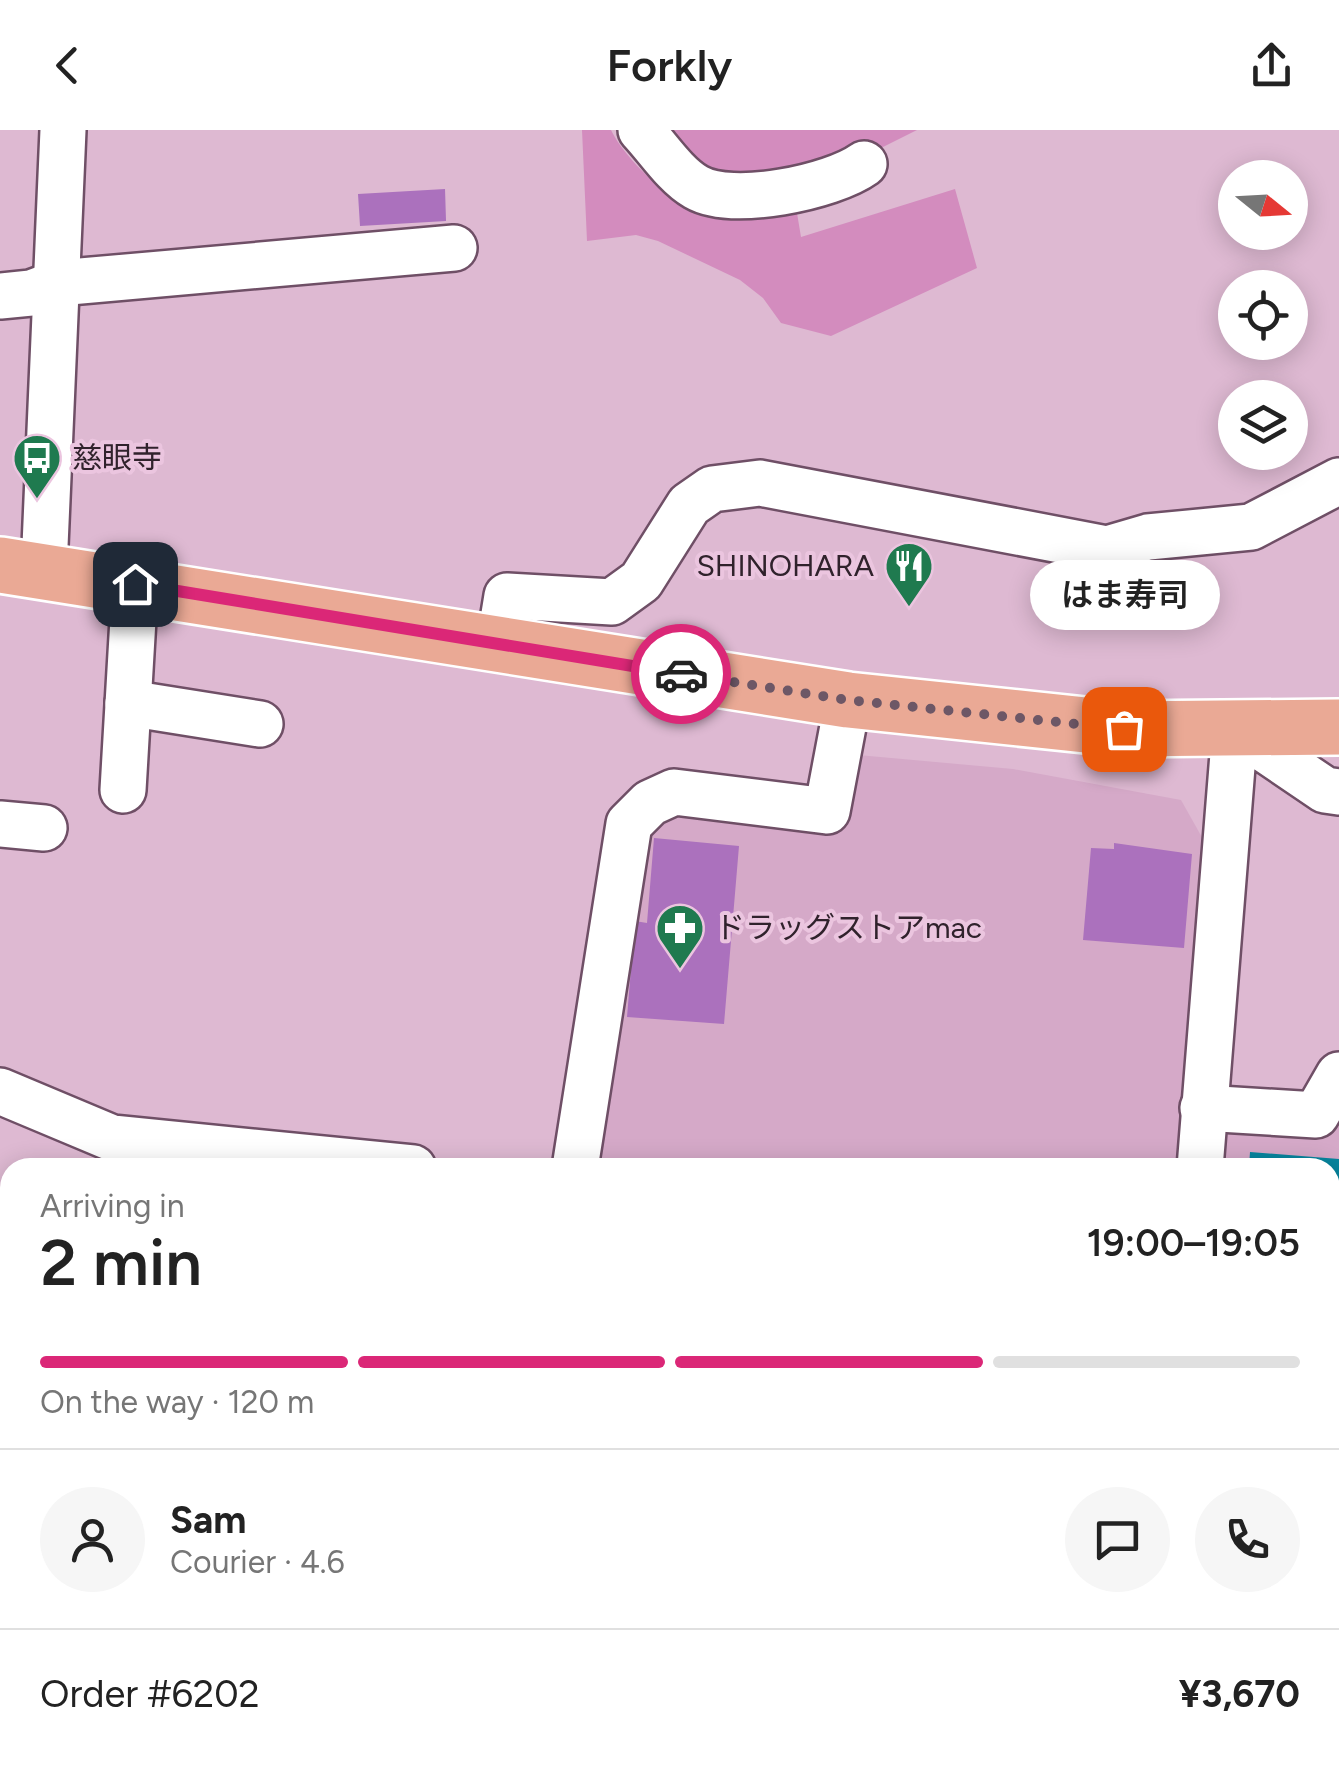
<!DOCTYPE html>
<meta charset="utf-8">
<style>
:root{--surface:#fff;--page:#f6f6f6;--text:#222;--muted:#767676;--line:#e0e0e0;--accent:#db2777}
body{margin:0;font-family:Figtree,"Noto Sans JP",sans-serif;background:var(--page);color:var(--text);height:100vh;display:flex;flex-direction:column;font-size:38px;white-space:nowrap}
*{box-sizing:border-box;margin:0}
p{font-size:32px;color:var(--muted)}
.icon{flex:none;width:55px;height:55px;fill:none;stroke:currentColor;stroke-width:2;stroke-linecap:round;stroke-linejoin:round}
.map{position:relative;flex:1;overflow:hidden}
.side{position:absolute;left:0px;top:1028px;width:1340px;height:622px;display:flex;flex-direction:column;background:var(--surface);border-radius:30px 30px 0 0;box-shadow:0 5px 25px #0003}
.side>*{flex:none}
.needle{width:65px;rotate:108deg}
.controls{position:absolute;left:1218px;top:30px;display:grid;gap:20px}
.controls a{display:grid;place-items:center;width:90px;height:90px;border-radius:50%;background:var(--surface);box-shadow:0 5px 25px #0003;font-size:50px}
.pin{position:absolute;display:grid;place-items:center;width:85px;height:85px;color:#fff;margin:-42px;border-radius:20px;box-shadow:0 5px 15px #0006}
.courier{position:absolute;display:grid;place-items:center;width:100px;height:100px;margin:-50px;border:8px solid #db2777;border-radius:50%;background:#fff;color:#222;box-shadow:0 2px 12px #0007}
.bubble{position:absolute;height:70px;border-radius:35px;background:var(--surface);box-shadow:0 5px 25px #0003;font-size:32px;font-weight:600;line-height:70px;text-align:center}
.head em{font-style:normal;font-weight:600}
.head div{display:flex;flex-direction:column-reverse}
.head{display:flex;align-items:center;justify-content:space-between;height:170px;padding:0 40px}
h1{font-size:65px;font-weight:600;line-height:75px}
.bar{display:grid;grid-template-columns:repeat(4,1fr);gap:15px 10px;align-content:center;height:120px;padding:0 40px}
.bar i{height:12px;border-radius:8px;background:var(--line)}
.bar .selected{background:var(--accent)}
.bar p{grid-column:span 4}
.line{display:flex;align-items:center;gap:25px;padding:0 40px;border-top:2px solid var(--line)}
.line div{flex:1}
.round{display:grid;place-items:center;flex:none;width:105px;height:105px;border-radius:52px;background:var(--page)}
header{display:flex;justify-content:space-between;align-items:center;height:130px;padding:0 40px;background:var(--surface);font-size:45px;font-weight:600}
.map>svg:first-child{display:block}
.built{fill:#d5a9c8}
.green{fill:#d38cbe}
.water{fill:#07859e}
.building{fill:#ab71bd}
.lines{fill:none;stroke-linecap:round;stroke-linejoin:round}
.minor-casing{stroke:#6f4f66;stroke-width:50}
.major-casing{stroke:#fff;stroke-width:60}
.minor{stroke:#fff;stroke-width:45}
.major{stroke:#eaa995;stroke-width:55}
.done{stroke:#6d5766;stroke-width:10;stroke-dasharray:0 18}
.route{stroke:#db2777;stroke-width:12}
.labels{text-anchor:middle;stroke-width:8;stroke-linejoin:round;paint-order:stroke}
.poi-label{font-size:30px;fill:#30222c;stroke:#ebc5df;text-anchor:start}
</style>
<header><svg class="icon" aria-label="back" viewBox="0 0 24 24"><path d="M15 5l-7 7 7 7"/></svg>Forkly<svg class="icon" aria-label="share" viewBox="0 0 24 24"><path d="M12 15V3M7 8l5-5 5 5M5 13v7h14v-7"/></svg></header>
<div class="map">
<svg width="1339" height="1649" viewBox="0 0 1339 1649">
<rect width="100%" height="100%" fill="#deb9d2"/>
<g class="built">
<polygon points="858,625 1013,639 1181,670 1208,718 1180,1037 589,1038 640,714 678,677 842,695"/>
<polygon points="1339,976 1339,1649 1175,1649 1176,1640 1330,1640 1330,1038 1224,1037 1228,996"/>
</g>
<g class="green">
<path d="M 582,0 L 611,0 C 621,21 650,52 671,64 C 690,75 774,85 797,83 L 801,107 L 955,59 L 977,138 L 831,206 L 781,193 L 763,168 L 740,150 L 658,111 L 636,105 L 587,111 Z"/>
<polygon points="647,0 917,0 853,32 722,57"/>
</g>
<polygon class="water" points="1250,1022 1339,1029 1339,1103 1330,1102 1330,1038 1249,1037"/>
<g class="building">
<polygon points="445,59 446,91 360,96 358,64"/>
<polygon points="654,708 739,716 724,894 627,887 635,791 647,793"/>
<polygon points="1114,713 1192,724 1184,818 1083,810 1091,718 1114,719"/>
<polygon points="1330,1170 1339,1171 1339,1649 1275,1649 1276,1640 1330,1640"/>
<polygon points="896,1640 1056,1640 1055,1649 940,1645 940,1649 895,1649"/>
</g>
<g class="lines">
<g class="minor-casing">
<g id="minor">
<path d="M 641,0 C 658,18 675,45 696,57 C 732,78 832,57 864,34"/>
<polyline points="0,166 31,163 58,153 454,118"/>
<polyline points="44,439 63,0"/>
<polyline points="499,515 507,466 612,472 641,451 689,375 712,359 760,353 1107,419 1148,407 1251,397 1339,351"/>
<polyline points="128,573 260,594"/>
<polyline points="123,660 135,455"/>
<polyline points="0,694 44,698"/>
<polyline points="0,961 112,1008 413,1038"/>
<polyline points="1203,978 1316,985 1339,945"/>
<polyline points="575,1038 629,694 650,673 674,662 827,681 848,570"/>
<polyline points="1200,1038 1235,599 1325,660 1339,662"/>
<polyline points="0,1222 10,1213 0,1200 10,1191"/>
<polyline points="0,1559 6,1561 0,1577"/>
<polyline points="161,1640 179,1649"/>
<polyline points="1157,1649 1158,1640"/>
</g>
</g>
<g class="major-casing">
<polyline id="major" points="0,435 848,570 1123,599 1339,597"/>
</g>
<use href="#minor" class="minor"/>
<use href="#major" class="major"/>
</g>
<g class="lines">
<polyline class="done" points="681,544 848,570 1124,599"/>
<polyline class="route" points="135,454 681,544"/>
</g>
<defs>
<g id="bus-pin" transform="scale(2.5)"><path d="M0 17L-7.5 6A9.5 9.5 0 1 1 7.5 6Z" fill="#1f7a4f" stroke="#ebc5df"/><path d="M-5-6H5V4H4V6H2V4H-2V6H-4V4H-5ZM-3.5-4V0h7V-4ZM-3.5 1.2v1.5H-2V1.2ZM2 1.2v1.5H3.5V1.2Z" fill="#fff"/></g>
<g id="restaurant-pin" transform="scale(2.5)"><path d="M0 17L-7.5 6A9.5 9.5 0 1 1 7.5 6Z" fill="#1f7a4f" stroke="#ebc5df"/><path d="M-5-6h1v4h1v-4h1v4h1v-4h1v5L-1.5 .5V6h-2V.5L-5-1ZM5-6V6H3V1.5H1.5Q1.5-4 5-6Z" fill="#fff"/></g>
<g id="pharmacy-pin" transform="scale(2.5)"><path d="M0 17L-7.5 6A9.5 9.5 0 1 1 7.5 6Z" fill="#1f7a4f" stroke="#ebc5df"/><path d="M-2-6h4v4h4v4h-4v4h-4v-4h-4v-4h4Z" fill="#fff"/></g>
</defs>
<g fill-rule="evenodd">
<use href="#bus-pin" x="37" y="328"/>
<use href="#restaurant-pin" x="909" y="436"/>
<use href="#pharmacy-pin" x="680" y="798"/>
</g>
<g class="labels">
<g class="poi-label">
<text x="72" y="338">慈眼寺</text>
<text x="874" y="446" text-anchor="end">SHINOHARA</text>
<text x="715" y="808">ドラッグストアmac</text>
</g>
</g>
</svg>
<div class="controls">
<a><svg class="needle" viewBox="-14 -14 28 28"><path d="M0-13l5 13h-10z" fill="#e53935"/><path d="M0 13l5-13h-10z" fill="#767676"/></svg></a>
<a><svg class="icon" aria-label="locate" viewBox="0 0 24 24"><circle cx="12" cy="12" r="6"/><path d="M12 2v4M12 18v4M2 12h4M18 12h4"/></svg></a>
<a><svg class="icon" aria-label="layers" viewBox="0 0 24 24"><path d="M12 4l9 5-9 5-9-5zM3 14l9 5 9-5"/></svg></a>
</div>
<div class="pin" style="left:1124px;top:599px;background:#ea580c"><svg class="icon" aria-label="bag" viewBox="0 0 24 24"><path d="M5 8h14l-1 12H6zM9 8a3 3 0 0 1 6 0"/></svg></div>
<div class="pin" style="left:135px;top:454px;background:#1f2937"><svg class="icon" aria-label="home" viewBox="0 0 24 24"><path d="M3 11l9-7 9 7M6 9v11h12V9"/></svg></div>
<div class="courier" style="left:681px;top:544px"><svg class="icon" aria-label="car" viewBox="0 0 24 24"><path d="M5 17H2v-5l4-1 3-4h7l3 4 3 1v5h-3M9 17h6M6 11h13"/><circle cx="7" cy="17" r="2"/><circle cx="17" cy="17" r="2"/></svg></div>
<div class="bubble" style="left:1030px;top:430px;width:190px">はま寿司</div>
<section class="side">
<div class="head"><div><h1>2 min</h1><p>Arriving in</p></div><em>19:00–19:05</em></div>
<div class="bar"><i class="selected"></i><i class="selected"></i><i class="selected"></i><i></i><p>On the way · 120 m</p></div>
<div class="line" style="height:180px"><a class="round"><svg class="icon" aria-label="person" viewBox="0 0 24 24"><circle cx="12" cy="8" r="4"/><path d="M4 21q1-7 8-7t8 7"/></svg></a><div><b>Sam</b><p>Courier · 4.6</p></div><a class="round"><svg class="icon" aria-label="chat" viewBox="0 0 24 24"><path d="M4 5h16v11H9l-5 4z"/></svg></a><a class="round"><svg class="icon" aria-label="phone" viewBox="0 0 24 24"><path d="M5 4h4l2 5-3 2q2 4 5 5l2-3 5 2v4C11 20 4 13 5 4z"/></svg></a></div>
<div class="line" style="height:130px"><div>Order #6202</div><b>¥3,670</b></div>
</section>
</div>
